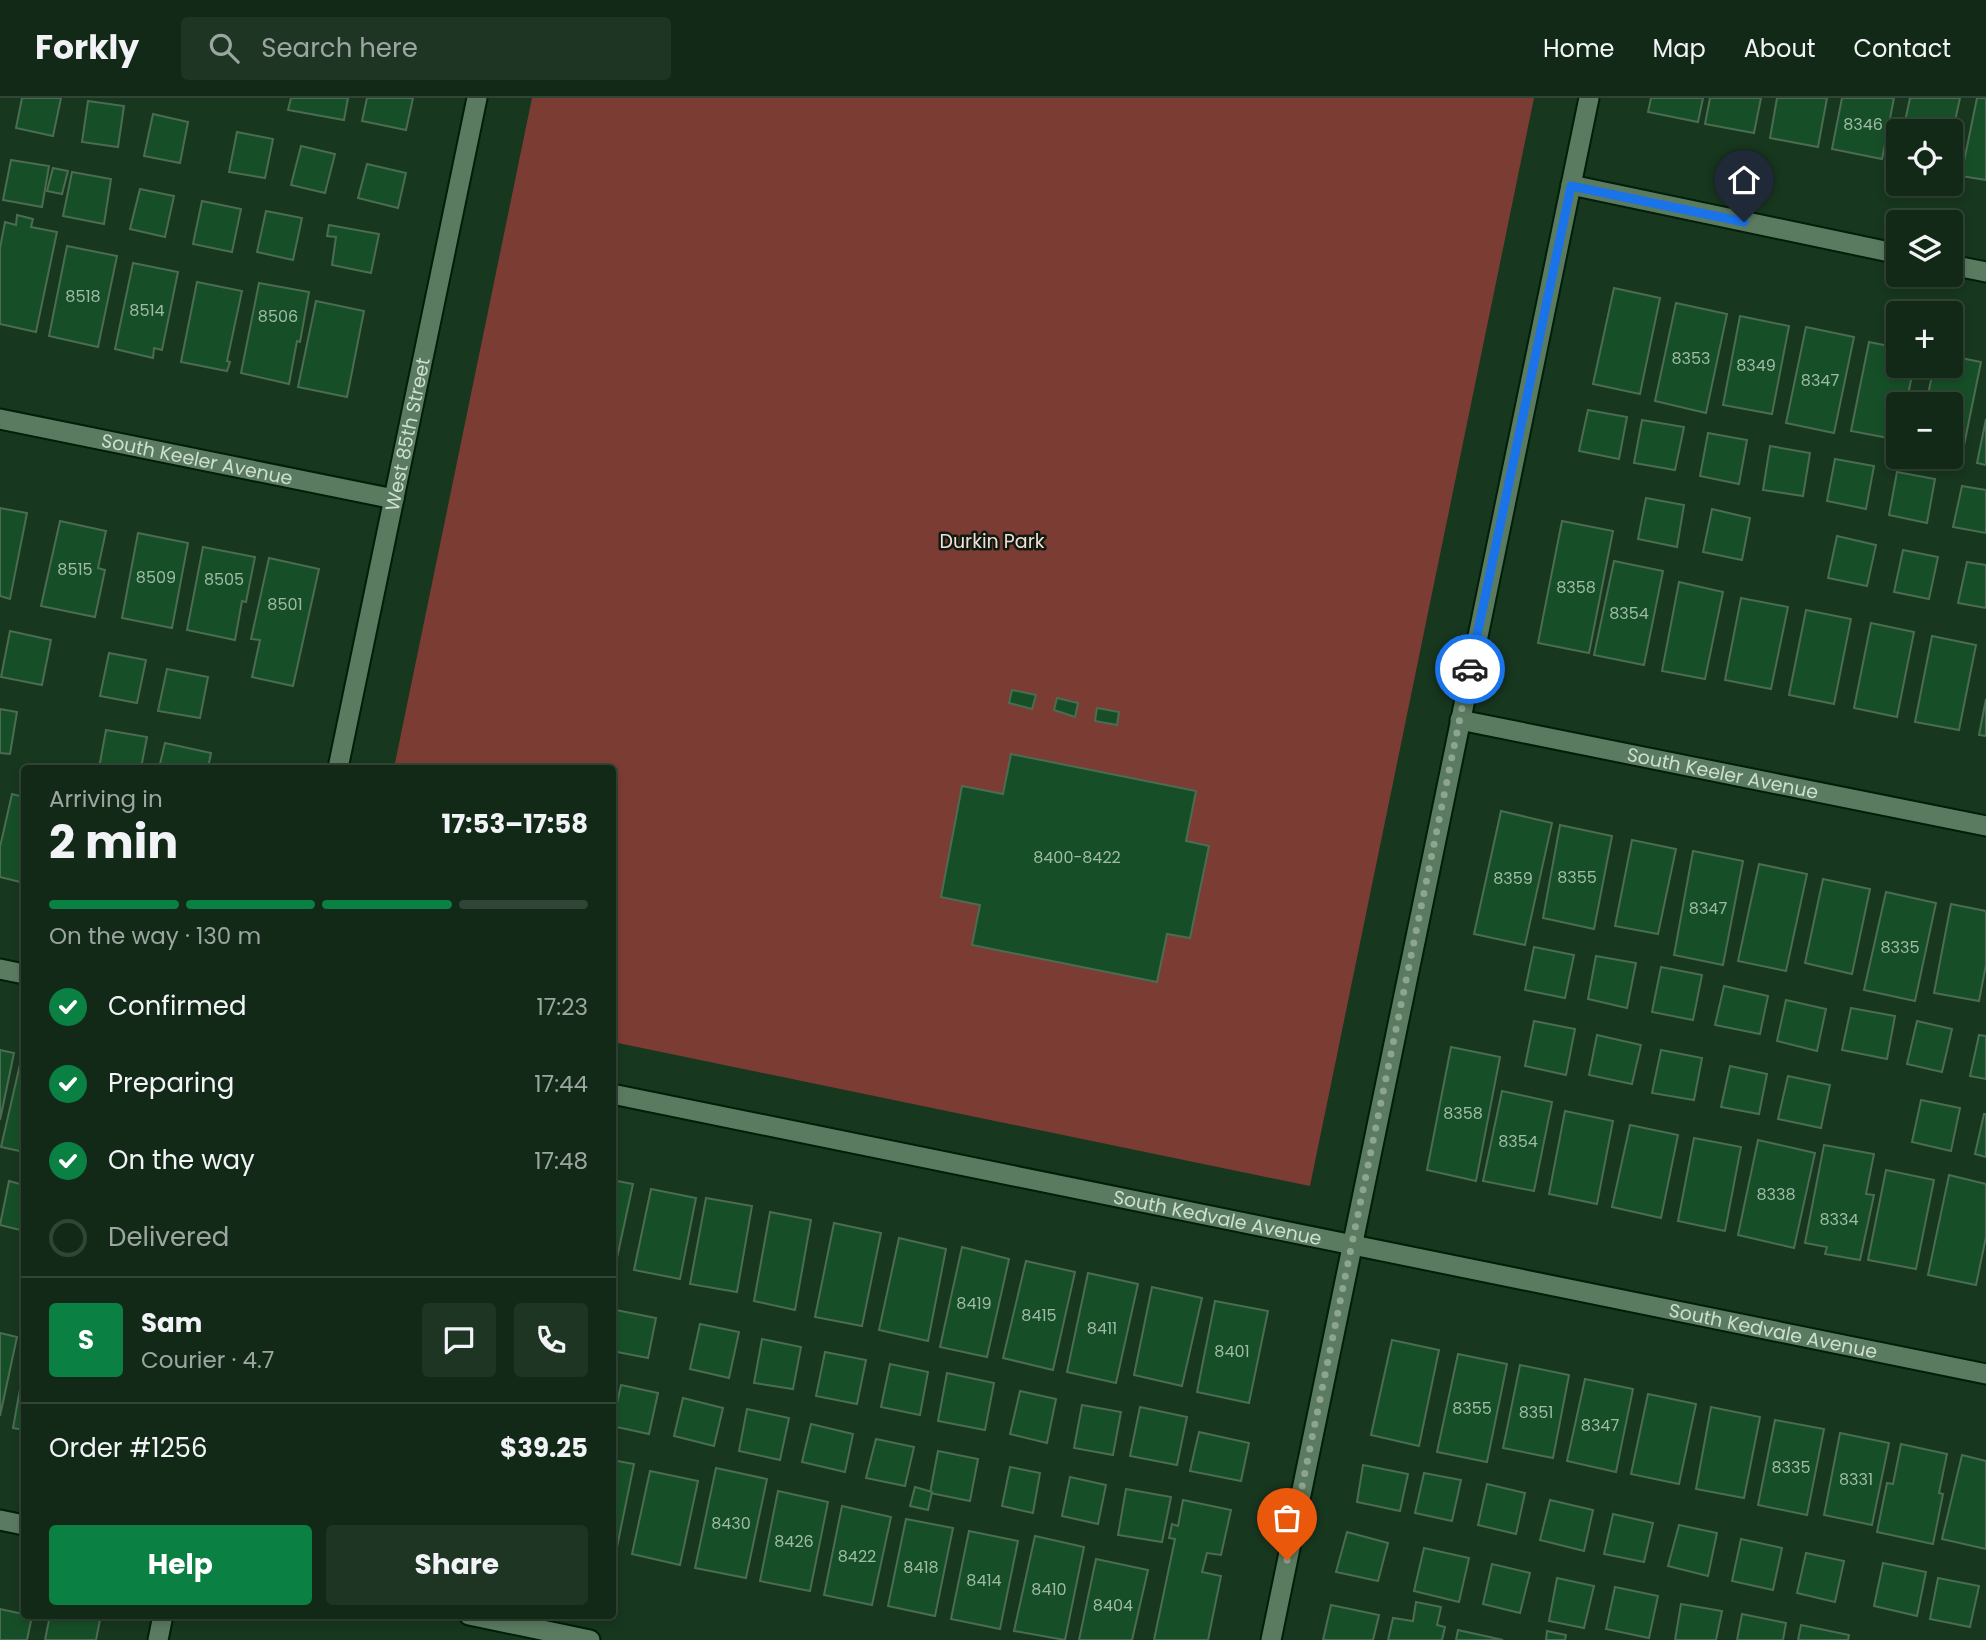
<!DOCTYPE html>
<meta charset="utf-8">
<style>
:root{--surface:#122917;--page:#1f3524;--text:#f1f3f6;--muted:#9ca6a1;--line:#314536;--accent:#0b8043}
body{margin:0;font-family:Poppins,sans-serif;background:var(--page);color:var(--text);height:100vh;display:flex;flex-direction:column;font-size:26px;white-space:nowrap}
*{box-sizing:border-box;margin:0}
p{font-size:23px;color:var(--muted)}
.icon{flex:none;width:38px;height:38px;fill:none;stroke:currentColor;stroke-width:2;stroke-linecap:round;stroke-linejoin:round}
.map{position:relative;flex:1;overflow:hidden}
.sheet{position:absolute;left:21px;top:667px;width:595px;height:854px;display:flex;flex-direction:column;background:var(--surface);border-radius:7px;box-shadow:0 4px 10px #0003,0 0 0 2px var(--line)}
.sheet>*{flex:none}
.tools{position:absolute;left:1886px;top:21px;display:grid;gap:14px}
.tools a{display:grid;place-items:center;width:77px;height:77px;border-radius:7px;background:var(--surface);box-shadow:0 4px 10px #0003,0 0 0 2px var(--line);font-size:35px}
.pin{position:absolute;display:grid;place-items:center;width:60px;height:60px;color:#fff;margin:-72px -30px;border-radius:50% 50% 50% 0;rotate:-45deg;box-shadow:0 0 7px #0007}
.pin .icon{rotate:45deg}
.courier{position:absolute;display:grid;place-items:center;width:70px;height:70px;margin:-35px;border:5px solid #1a73e8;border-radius:50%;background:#fff;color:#222;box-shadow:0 2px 9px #0007}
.overview em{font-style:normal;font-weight:700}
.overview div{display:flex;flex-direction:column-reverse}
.overview{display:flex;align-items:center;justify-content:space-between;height:119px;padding:0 28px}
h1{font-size:46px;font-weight:700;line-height:52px}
.bar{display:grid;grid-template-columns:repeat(4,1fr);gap:10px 7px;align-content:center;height:84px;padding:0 28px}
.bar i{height:9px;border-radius:5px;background:var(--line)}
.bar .selected{background:var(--accent)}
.bar p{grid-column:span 4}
.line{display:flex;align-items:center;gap:18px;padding:0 28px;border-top:2px solid var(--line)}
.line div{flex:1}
.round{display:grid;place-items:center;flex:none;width:74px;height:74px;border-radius:7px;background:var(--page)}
ol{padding:0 28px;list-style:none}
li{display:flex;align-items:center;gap:21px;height:77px}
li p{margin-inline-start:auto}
li .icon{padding:7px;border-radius:50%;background:var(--accent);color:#fff;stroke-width:4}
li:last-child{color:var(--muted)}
li i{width:38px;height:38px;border:4px solid var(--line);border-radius:50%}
.button{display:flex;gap:14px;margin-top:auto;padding:14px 28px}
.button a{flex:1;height:80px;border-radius:7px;background:var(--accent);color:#fff;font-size:28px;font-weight:700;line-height:80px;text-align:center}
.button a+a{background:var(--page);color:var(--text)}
header{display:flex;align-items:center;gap:42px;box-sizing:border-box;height:98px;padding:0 35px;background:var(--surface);border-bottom:2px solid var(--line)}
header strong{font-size:33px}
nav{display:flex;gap:38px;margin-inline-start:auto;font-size:24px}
.search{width:490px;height:63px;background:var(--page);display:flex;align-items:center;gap:18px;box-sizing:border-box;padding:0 24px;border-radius:7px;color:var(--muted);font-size:26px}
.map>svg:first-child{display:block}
.green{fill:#7b3c33}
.building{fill:#164f27;stroke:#4c6c52;stroke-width:2}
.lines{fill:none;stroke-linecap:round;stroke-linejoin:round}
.minor-casing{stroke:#001e08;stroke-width:23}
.minor{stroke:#5b7b61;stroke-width:19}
.done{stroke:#8ea492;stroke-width:7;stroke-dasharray:0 12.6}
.route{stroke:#1a73e8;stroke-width:9}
.labels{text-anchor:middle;stroke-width:5;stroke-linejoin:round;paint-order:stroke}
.number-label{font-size:16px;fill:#9fbba6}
.street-label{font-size:19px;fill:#cddfd0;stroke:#0e1b10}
.park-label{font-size:19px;fill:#f5dcd7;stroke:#0e1b10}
</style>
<header>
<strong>Forkly</strong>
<div class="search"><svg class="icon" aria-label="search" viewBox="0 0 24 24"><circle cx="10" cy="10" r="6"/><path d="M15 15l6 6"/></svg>Search here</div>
<nav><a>Home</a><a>Map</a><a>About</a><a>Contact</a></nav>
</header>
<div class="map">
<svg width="1986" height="1542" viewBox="0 0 1986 1542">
<rect width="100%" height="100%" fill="#18371f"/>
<polygon class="green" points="532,0 1534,0 1310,1088 613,944 612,670 394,670"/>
<g class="building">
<polygon points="22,0 61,0 53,38 16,30"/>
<polygon points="291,0 348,0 344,22 288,12"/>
<polygon points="367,0 413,0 406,32 362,23"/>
<polygon points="1651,0 1703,0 1698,24 1648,14"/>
<polygon points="1710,0 1761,0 1754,35 1705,26"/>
<polygon points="1777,0 1827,0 1818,49 1770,40"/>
<polygon points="1842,0 1894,0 1882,61 1832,51"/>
<polygon points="1910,0 1960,0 1951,41 1951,33 1903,33"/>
<polygon points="1977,0 1986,0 1986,82 1961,78"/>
<polygon points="88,3 124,8 118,49 82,44"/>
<polygon points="153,16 188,24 180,65 144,58"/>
<polygon points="237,34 273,41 265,80 229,74"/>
<polygon points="301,48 335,56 325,95 291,87"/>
<polygon points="11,62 49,68 42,109 3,102"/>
<polygon points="367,66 406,75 398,110 358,100"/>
<polygon points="53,70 68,73 62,96 47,93"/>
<polygon points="72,74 111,81 104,126 63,118"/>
<polygon points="140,91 174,98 165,139 130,131"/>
<polygon points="202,103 241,111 232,154 193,146"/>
<polygon points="266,113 302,120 293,162 257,154"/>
<polygon points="17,117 33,121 31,129 57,134 36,234 0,226 0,150 5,124 16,127"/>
<polygon points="329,127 379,136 371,175 332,167 336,139 327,138"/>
<polygon points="67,148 117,158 98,249 49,238"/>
<polygon points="133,165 178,174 162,252 154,250 153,260 115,251"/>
<polygon points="197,184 242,193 227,263 230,264 227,273 181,264"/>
<polygon points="259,185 309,194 300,244 297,243 289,286 241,275"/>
<polygon points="1614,190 1660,200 1640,296 1593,286"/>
<polygon points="316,203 364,213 347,299 298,289"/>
<polygon points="1676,205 1727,216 1706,315 1655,303"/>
<polygon points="1740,218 1789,228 1772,316 1723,307"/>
<polygon points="1806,229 1854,239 1834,335 1786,325"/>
<polygon points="1869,244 1899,250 1899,268 1914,268 1906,306 1899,306 1899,342 1851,333"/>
<polygon points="1951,258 1981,264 1961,362 1943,359 1951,359 1951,306 1926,306 1934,268 1951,268"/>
<polygon points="1588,312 1627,319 1619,361 1579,353"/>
<polygon points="1986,321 1986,367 1977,365"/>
<polygon points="1642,322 1684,329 1675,372 1634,365"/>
<polygon points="1708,335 1747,342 1739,386 1700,378"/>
<polygon points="1770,348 1810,355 1803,398 1763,392"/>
<polygon points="1835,361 1874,368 1866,411 1827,403"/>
<polygon points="1897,374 1935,381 1927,425 1889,417"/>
<polygon points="1962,388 1986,392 1986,435 1953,429"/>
<polygon points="1646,400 1684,407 1677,449 1638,441"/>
<polygon points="0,410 27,415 10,501 0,498"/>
<polygon points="1712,411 1750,420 1742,462 1703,454"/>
<polygon points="60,423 106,433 98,470 105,472 95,519 41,508"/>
<polygon points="1562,423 1613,433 1589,555 1538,545"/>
<polygon points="138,435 188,445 172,530 122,520"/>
<polygon points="1837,438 1876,447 1867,488 1828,480"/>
<polygon points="203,449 255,459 246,504 242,503 235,542 187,532"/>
<polygon points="1903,452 1938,459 1929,501 1894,494"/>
<polygon points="269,460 319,471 293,588 252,579 260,542 251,541"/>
<polygon points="1614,463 1663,473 1644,567 1594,557"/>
<polygon points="1967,464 1986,467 1986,510 1958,505"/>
<polygon points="1679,484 1723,494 1705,581 1662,573"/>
<polygon points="1741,500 1788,509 1771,591 1725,582"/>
<polygon points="1806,512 1851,521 1834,606 1789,597"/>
<polygon points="1871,525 1914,534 1897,619 1854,610"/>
<polygon points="10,533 51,542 42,587 1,579"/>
<polygon points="1932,538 1976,547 1959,632 1915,624"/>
<polygon points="109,555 146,562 137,605 100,598"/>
<polygon points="167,571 208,579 200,620 158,613"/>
<polygon points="1012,592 1036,597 1032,611 1009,605"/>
<polygon points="1057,600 1078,605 1075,619 1054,612"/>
<polygon points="1986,601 1986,638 1979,637"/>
<polygon points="1097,610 1119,614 1117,627 1095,623"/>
<polygon points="0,611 17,614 10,656 0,655"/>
<polygon points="106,632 147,639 141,670 99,670"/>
<polygon points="165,645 211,655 208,670 159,670"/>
<polygon points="1011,656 1196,693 1186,743 1209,748 1190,840 1167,836 1157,884 972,847 980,807 941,799 962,688 1003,696"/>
<polygon points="12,696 24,699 24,785 0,779 0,749"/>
<polygon points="1501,713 1552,725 1525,847 1474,836"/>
<polygon points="1560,727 1612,738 1594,831 1543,820"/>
<polygon points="1632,742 1676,751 1658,836 1615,828"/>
<polygon points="1693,753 1743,763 1723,867 1674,857"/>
<polygon points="1759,766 1807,776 1786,873 1738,863"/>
<polygon points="1823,781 1870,791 1852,876 1805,865"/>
<polygon points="1886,794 1936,805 1915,903 1864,892"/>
<polygon points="1951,806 1986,813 1986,867 1979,903 1934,895"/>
<polygon points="1534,849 1574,857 1565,900 1525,892"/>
<polygon points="1596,858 1636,865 1627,910 1588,901"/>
<polygon points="1661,869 1702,877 1693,922 1652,914"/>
<polygon points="1724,888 1768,898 1760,936 1715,927"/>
<polygon points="1786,902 1826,911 1817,953 1777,943"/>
<polygon points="1851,910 1895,918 1887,961 1842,952"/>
<polygon points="1534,923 1575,931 1566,977 1525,968"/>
<polygon points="1917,923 1952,931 1942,974 1907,966"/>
<polygon points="1597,937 1641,947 1632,986 1589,977"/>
<polygon points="1979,937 1986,938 1986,981 1970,978"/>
<polygon points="1451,949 1500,959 1476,1083 1427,1072"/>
<polygon points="0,952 14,955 0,1022"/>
<polygon points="1661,952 1702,960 1694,1002 1652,995"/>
<polygon points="21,962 24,962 24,1054 1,1049"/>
<polygon points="1730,968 1767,976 1759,1016 1721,1009"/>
<polygon points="1788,978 1830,987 1821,1030 1778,1021"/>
<polygon points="1502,993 1552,1004 1534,1093 1483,1083"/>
<polygon points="1921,1002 1960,1010 1951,1053 1912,1044"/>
<polygon points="1565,1013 1613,1023 1597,1106 1549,1096"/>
<polygon points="1984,1016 1986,1016 1986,1059 1975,1056"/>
<polygon points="1630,1027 1678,1037 1661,1120 1612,1109"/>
<polygon points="1694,1040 1741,1049 1725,1133 1678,1123"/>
<polygon points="1758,1042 1815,1055 1794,1150 1738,1137"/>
<polygon points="1824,1047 1874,1056 1866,1096 1874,1097 1860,1162 1825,1156 1827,1149 1805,1145"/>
<polygon points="1886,1072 1934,1082 1916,1171 1868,1162"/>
<polygon points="1949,1077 1986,1086 1986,1139 1976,1187 1928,1177"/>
<polygon points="612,1082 633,1086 612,1183"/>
<polygon points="9,1083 24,1087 24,1133 0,1127"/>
<polygon points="651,1091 696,1100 680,1181 634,1172"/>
<polygon points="706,1100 752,1108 737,1194 690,1186"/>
<polygon points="770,1114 811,1122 795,1212 754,1203"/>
<polygon points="834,1125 881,1135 862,1228 815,1219"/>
<polygon points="899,1140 946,1151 928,1243 879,1232"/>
<polygon points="962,1149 1009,1161 987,1259 940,1249"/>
<polygon points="1026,1163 1075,1174 1053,1272 1003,1260"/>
<polygon points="1088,1175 1138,1186 1116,1285 1067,1274"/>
<polygon points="1152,1189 1202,1200 1182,1288 1134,1277"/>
<polygon points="1215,1203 1268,1213 1249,1305 1197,1294"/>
<polygon points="616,1212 656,1220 648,1260 612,1253 612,1229"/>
<polygon points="700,1226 739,1234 729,1280 690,1271"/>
<polygon points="0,1235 17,1239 0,1318"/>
<polygon points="762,1241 801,1249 793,1291 754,1285"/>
<polygon points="1392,1242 1439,1252 1419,1348 1371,1337"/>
<polygon points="825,1254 866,1262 857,1306 816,1298"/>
<polygon points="1458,1256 1507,1266 1487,1364 1437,1354"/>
<polygon points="890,1266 928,1274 920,1317 881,1309"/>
<polygon points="1520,1267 1569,1277 1553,1360 1503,1350"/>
<polygon points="24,1269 24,1332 13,1330"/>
<polygon points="947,1275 994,1285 985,1332 938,1323"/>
<polygon points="1585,1281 1633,1291 1616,1374 1567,1363"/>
<polygon points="621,1287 658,1295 649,1336 612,1328"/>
<polygon points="1020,1293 1056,1301 1047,1345 1010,1336"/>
<polygon points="1648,1296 1696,1306 1679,1386 1631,1376"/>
<polygon points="683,1300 723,1310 714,1348 674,1338"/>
<polygon points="1082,1307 1121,1314 1113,1357 1074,1350"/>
<polygon points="1140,1309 1187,1319 1177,1367 1130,1358"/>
<polygon points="1711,1309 1760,1319 1744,1400 1696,1391"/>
<polygon points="747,1311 789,1320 780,1362 739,1353"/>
<polygon points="1775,1322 1824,1331 1807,1417 1758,1407"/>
<polygon points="811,1326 853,1336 845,1374 802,1364"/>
<polygon points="1199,1334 1249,1345 1241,1383 1190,1373"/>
<polygon points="1840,1335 1889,1345 1872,1427 1824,1417"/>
<polygon points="876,1341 914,1349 905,1388 866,1380"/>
<polygon points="1901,1346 1947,1356 1939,1395 1943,1396 1933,1446 1877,1434 1887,1385 1893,1386"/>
<polygon points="938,1353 978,1361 970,1403 930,1395"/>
<polygon points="1962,1357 1986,1363 1986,1451 1942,1441"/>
<polygon points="612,1362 634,1366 616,1454 612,1453"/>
<polygon points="1363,1367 1408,1376 1400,1413 1357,1404"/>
<polygon points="1010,1369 1040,1375 1033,1415 1002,1408"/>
<polygon points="716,1370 767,1381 746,1480 695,1470"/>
<polygon points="650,1373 698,1383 680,1467 632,1456"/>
<polygon points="1424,1375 1461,1382 1452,1423 1415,1415"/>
<polygon points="1070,1379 1106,1387 1098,1426 1062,1418"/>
<polygon points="1487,1386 1525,1395 1516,1436 1478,1427"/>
<polygon points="915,1389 932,1394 928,1412 910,1408"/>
<polygon points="1126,1391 1171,1399 1162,1444 1118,1437"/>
<polygon points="778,1393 828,1404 810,1493 760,1483"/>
<polygon points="1183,1402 1231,1412 1221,1457 1207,1455 1202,1474 1221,1478 1208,1542 1154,1542 1175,1441 1169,1440 1172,1426 1178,1428"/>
<polygon points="1550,1402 1593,1412 1584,1453 1540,1442"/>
<polygon points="842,1408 891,1419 872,1507 824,1497"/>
<polygon points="1613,1416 1653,1425 1644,1464 1604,1456"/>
<polygon points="906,1421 953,1430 935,1518 888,1508"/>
<polygon points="1679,1427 1717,1435 1708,1478 1668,1468"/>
<polygon points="969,1433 1018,1443 1000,1531 951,1521"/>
<polygon points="1347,1434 1388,1445 1378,1483 1336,1474"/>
<polygon points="1035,1438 1084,1449 1065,1542 1014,1533"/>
<polygon points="1741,1441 1782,1450 1773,1492 1732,1483"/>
<polygon points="1424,1450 1469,1460 1459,1504 1414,1493"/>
<polygon points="1806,1455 1844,1463 1835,1504 1797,1495"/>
<polygon points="1096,1461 1148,1472 1132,1542 1079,1542"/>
<polygon points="1883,1465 1926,1474 1917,1518 1874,1508"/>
<polygon points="1492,1466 1530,1475 1520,1515 1483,1506"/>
<polygon points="1557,1480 1594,1488 1584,1530 1549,1523"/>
<polygon points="1938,1480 1979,1488 1970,1529 1930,1521"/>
<polygon points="1615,1489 1658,1498 1649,1540 1606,1531"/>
<polygon points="1416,1504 1441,1509 1437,1527 1445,1529 1442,1542 1388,1542 1393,1520 1413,1523"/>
<polygon points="1681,1506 1722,1513 1716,1542 1675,1542"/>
<polygon points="1331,1507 1379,1517 1373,1542 1323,1542"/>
<polygon points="0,1511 32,1518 27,1542 0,1542"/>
<polygon points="1742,1516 1786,1525 1783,1542 1737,1542"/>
<polygon points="50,1517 79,1517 100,1522 96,1542 45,1542"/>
<polygon points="1801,1527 1849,1537 1848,1542 1798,1542"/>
<polygon points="1458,1532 1503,1542 1456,1542"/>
<polygon points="1547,1533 1566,1537 1565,1542 1546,1542"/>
</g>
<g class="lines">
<g class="minor-casing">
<g id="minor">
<polyline points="1571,87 1899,156"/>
<polyline points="1951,167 1986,174"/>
<path id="s1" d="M 0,321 L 394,401"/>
<path id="s2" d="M 1460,622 L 1986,728"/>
<path id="s3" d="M 338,670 L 477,0"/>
<polyline points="0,871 24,876"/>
<path id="s4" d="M 612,996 L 1986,1276"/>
<polyline points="0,1422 24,1427"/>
<polyline points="469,1517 590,1542"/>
<polyline points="158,1542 163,1517"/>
<polyline points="1271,1542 1589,0"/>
</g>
</g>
<use href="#minor" class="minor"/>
</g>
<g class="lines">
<polyline class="done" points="1287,1462 1470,571"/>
<polyline class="route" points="1470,571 1571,88 1744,124"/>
</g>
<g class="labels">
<g class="number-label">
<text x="1863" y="32">8346</text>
<text x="83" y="204">8518</text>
<text x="147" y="218">8514</text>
<text x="278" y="224">8506</text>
<text x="1691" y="266">8353</text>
<text x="1756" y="273">8349</text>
<text x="1820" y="288">8347</text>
<text x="75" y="477">8515</text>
<text x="156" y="485">8509</text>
<text x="224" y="487">8505</text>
<text x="1576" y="495">8358</text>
<text x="285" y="512">8501</text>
<text x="1629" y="521">8354</text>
<text x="1077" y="765">8400-8422</text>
<text x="1577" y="785">8355</text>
<text x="1513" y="786">8359</text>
<text x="1708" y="816">8347</text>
<text x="1900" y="855">8335</text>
<text x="1463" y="1021">8358</text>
<text x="1518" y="1049">8354</text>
<text x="1776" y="1102">8338</text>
<text x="1839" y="1127">8334</text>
<text x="974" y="1211">8419</text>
<text x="1039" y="1223">8415</text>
<text x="1102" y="1236">8411</text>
<text x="1232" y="1259">8401</text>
<text x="1472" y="1316">8355</text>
<text x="1536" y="1320">8351</text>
<text x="1600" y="1333">8347</text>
<text x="1791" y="1375">8335</text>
<text x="1856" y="1387">8331</text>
<text x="731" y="1431">8430</text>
<text x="794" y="1449">8426</text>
<text x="857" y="1464">8422</text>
<text x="921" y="1475">8418</text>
<text x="984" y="1488">8414</text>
<text x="1049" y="1497">8410</text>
<text x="1113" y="1513">8404</text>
</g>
<g class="street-label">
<text dy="7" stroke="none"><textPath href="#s3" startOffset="341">West 85th Street</textPath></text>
<text dy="7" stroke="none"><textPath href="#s1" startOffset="201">South Keeler Avenue</textPath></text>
<text dy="7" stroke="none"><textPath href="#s2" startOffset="268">South Keeler Avenue</textPath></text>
<text dy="7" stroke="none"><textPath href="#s4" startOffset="618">South Kedvale Avenue</textPath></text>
<text dy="7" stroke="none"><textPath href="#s4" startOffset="1185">South Kedvale Avenue</textPath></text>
</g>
<g class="park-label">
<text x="992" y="450">Durkin Park</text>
</g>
</g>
</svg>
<div class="tools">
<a><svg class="icon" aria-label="locate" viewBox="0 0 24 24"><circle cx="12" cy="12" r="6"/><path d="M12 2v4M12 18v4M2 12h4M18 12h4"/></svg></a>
<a><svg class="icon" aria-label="layers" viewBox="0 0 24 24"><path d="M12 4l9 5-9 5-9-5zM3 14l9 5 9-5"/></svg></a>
<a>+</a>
<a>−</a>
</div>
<div class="pin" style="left:1287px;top:1462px;background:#ea580c"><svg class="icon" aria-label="bag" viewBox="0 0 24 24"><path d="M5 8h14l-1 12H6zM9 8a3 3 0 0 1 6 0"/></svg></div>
<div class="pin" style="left:1744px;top:124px;background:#1f2937"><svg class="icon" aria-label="home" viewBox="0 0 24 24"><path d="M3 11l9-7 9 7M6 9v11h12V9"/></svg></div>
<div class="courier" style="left:1470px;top:571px"><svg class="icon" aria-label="car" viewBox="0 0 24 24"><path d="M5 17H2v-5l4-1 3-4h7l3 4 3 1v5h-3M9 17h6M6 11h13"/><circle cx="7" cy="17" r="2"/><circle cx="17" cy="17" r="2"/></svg></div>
<section class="sheet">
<div class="overview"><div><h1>2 min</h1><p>Arriving in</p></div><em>17:53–17:58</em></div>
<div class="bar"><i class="selected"></i><i class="selected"></i><i class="selected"></i><i></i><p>On the way · 130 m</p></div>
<ol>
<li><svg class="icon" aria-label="check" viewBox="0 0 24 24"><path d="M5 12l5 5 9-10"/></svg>Confirmed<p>17:23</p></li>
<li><svg class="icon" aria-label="check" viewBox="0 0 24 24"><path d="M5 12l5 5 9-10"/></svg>Preparing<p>17:44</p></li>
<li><svg class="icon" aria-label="check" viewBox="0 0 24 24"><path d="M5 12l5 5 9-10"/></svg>On the way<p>17:48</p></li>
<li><i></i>Delivered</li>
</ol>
<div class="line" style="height:126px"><b class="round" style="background:var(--accent);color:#fff">S</b><div><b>Sam</b><p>Courier · 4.7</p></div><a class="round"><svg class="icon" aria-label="chat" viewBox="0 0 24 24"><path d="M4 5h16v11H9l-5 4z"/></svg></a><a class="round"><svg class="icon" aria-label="phone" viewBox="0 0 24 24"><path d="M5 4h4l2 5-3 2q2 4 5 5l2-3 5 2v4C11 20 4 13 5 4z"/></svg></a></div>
<div class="line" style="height:91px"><div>Order #1256</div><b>$39.25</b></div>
<div class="button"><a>Help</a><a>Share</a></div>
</section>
</div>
